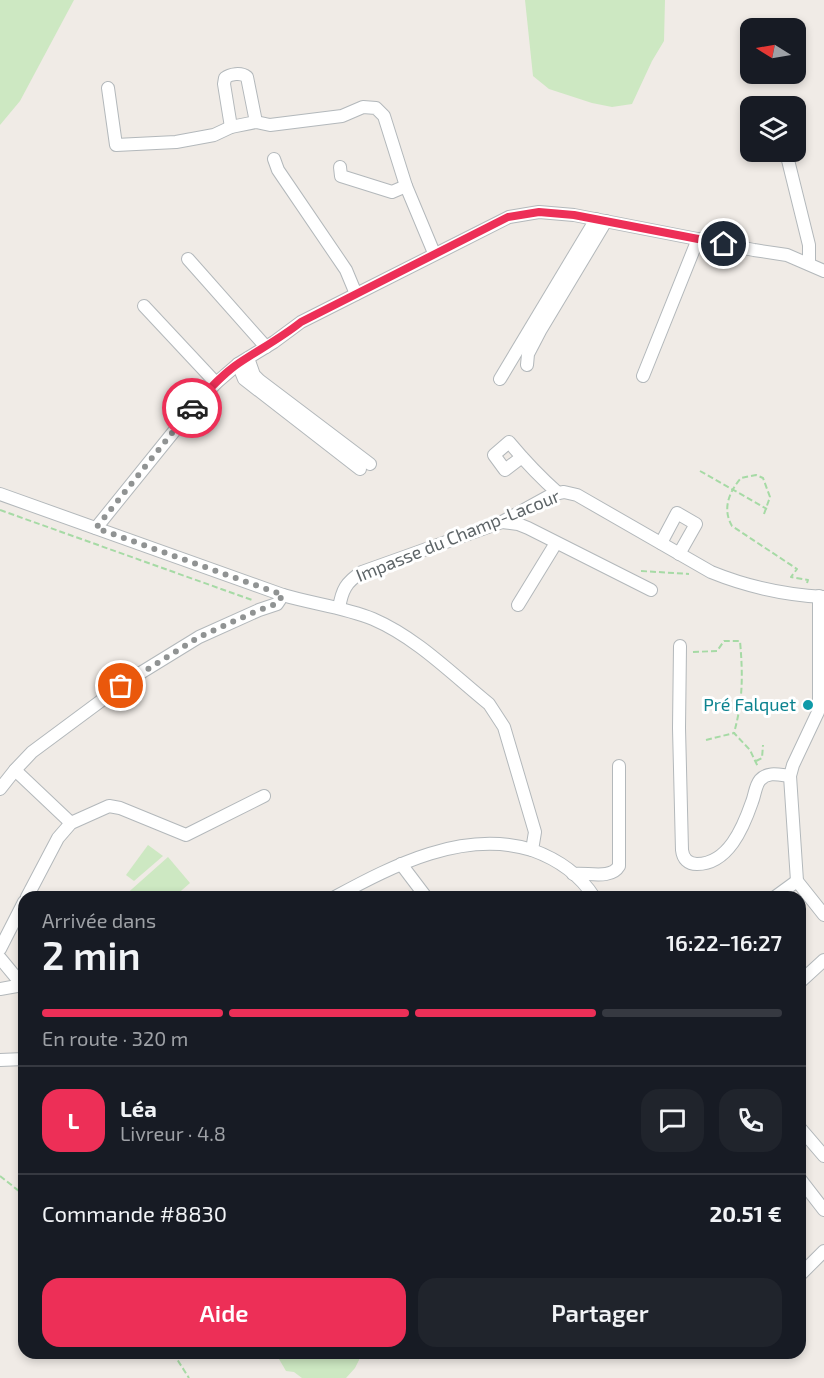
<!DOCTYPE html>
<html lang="fr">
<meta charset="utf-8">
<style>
:root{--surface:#171b24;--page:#20242c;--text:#f1f3f6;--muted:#9ea1a6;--line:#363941;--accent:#ed2f57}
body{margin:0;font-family:"Exo 2",sans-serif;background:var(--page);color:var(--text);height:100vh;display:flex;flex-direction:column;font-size:22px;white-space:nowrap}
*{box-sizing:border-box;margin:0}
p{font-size:20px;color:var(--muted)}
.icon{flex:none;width:33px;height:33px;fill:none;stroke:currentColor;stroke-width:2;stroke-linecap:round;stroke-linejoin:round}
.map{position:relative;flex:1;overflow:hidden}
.panel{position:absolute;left:18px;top:891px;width:788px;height:468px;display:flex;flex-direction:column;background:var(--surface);border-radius:18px;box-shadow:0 3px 9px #0003}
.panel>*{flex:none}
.needle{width:39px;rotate:281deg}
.tools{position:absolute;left:740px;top:18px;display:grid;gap:12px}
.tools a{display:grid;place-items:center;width:66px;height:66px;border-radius:12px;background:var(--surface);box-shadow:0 3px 9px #0003;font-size:30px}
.pin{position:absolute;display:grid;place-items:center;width:51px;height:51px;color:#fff;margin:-26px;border:3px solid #fff;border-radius:50%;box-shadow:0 2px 6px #0007}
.courier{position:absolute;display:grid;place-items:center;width:60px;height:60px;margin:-30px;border:4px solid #ed2f57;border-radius:50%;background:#fff;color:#222;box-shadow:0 2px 8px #0007}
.overview em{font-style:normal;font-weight:600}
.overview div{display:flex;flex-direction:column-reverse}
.overview{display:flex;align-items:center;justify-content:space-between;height:102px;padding:0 24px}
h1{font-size:39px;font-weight:600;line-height:45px}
.bar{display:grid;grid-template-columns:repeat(4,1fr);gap:9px 6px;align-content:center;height:72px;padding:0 24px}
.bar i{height:8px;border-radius:4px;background:var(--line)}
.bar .on{background:var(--accent)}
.bar p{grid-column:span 4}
.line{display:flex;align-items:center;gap:15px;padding:0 24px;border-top:2px solid var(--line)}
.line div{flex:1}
.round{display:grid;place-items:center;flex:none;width:63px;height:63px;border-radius:18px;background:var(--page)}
.primary-button{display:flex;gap:12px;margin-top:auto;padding:12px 24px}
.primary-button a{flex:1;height:69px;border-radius:18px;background:var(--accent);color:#fff;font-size:24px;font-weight:600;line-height:69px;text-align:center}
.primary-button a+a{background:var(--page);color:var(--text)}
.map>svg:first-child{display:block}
.green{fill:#cde8c2}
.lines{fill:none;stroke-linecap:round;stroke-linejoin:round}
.minor-casing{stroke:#b3b8bb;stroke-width:14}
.path{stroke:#a6daa5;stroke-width:2;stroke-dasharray:6 3;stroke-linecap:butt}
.minor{stroke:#fff;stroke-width:12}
.done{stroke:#909393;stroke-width:6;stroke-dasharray:0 10.8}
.route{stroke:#ed2f57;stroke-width:8}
.culture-dot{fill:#0f9aa8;stroke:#fff;stroke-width:2}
.labels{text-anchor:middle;stroke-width:6;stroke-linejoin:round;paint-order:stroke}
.street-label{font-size:18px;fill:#5d6467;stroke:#fff}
.culture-label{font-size:18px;fill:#0d838f;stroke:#fff;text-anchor:end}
</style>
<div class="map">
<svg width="824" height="1378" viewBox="0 0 824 1378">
<rect width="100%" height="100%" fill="#f0ebe6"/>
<g class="green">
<polygon points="0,0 74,0 20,101 0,125"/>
<polygon points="525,0 665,0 664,41 652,61 632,104 612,107 592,103 549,89 533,76"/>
<polygon points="148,845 163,856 134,881 126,875"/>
<polygon points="168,857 190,883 174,897 123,897"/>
<polygon points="269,1353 372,1353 360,1358 355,1368 346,1378 302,1378 294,1372 286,1371 279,1359"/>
</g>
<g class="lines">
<g class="minor-casing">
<g id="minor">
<polyline points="108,88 116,145 176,142 214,135 231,127 256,122 270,125 342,116 363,107 376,108 384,116 406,186 434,253"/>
<path d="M 231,127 L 224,84 L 225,78 C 230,74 241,72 247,77 L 256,122"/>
<polyline points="786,152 809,245 809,264"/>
<polyline points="274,159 278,170 346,270 356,294"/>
<polyline points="340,167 341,176 392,192 406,186"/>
<polyline points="188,259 266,347"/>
<polyline points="144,306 216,383"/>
<polyline points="248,358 254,375 259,380 370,464"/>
<polyline points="238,364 244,379 360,469"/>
<polyline points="527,365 528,354 540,331 606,221"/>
<polyline points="643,376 698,239"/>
<polyline points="500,379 596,219"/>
<path d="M 522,457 L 505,470 L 494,455 L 509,442 C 524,460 540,477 558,493"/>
<path d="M 0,494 L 283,595 C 313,604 344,607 373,619 C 417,638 452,674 489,704 L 504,727 L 535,832 L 532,850 C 557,859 580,875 594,897"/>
<polyline points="502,522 518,524 528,528 651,590"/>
<polyline points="96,528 192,409 216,383 238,364 274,342 301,322 509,217 539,212 574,215 754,250 787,255 824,271"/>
<polyline points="661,543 677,513 696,524 679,554"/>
<polyline points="819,596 819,705 818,712 793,765 790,776 797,881 824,915"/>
<polyline points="518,605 556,543"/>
<path d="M 339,608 C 342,590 346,582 362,572 L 502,522 L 553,494 L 564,492 L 577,495 L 711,572 C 748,587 784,595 824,597"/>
<path d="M 680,646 L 679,728 L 682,850 C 683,859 688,864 697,864 C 728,864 743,828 752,802 C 755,795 755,786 760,780 C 768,771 780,775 790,776"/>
<polyline points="15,770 71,823"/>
<polyline points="0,789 15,770 32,752 129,680 199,637 259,610 277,604 283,595"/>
<polyline points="401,864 426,897"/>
<path d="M 573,874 C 587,872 611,880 619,866 L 619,766"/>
<polyline points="27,897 58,838 71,823 109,806 120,808 186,835 264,796"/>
<path d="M 335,897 C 394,865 464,829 532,850"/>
<polyline points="775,897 797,881"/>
<polyline points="0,949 24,902"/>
<polyline points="0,958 19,981 17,986 0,989"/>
<polyline points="800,982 824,960"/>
<polyline points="0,1060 24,1059"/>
<polyline points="800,1128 824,1156"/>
<polyline points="800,1179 824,1210"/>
<polyline points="800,1275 824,1251"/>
</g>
</g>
<g class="path">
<polyline points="700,471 767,509"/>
<polyline points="0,510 252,600"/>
<path d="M 764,514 L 770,497 L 763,478 L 756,475 L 741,478 C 729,492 722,509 732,526 L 797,569 L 791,577 L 808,580 L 807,583"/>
<polyline points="641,571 689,574"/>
<path d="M 693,652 L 717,651 L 724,641 L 740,641 C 743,675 743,700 734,733"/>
<polyline points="706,740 734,733 750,750 758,767"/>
<polyline points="756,761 762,758 763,745"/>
<polyline points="0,1176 24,1195"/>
<polyline points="173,1353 189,1378"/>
</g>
<use href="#minor" class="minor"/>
</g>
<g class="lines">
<polyline class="done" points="121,686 199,637 259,610 276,604 283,595 96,528 192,408"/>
<path class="route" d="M 192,408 C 206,393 221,375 239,363 C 260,349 281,338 301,322 L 508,217 L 539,212 L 574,215 L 724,244"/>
</g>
<circle class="culture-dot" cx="808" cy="705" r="6"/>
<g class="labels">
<g class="street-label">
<text transform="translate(458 536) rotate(-22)" y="6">Impasse du Champ-Lacour</text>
</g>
<g class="culture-label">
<text x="796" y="711">Pré Falquet</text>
</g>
</g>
</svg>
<div class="tools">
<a><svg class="needle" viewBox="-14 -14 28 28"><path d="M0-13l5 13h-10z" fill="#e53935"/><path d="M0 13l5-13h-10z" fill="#9ea1a6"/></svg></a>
<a><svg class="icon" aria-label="layers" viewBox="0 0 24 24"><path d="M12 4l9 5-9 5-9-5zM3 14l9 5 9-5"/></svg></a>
</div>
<div class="pin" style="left:121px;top:686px;background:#ea580c"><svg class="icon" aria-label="bag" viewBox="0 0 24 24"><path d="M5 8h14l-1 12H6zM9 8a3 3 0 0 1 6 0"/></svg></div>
<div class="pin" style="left:724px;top:244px;background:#1f2937"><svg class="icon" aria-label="home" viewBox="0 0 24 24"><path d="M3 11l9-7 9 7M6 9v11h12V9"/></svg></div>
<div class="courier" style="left:192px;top:408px"><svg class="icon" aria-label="car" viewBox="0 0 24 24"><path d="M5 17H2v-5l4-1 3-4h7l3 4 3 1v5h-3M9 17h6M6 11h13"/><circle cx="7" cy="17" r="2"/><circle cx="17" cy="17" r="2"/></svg></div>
<section class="panel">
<div class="overview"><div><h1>2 min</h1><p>Arrivée dans</p></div><em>16:22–16:27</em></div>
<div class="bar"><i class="on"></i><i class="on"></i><i class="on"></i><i></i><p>En route · 320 m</p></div>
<div class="line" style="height:108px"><b class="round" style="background:var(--accent);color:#fff">L</b><div><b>Léa</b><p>Livreur · 4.8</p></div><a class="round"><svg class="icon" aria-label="chat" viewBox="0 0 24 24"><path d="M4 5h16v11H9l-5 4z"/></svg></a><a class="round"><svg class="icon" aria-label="phone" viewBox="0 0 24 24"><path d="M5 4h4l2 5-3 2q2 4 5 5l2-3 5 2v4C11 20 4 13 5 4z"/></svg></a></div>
<div class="line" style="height:78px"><div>Commande #8830</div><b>20.51 €</b></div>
<div class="primary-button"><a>Aide</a><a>Partager</a></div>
</section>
</div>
